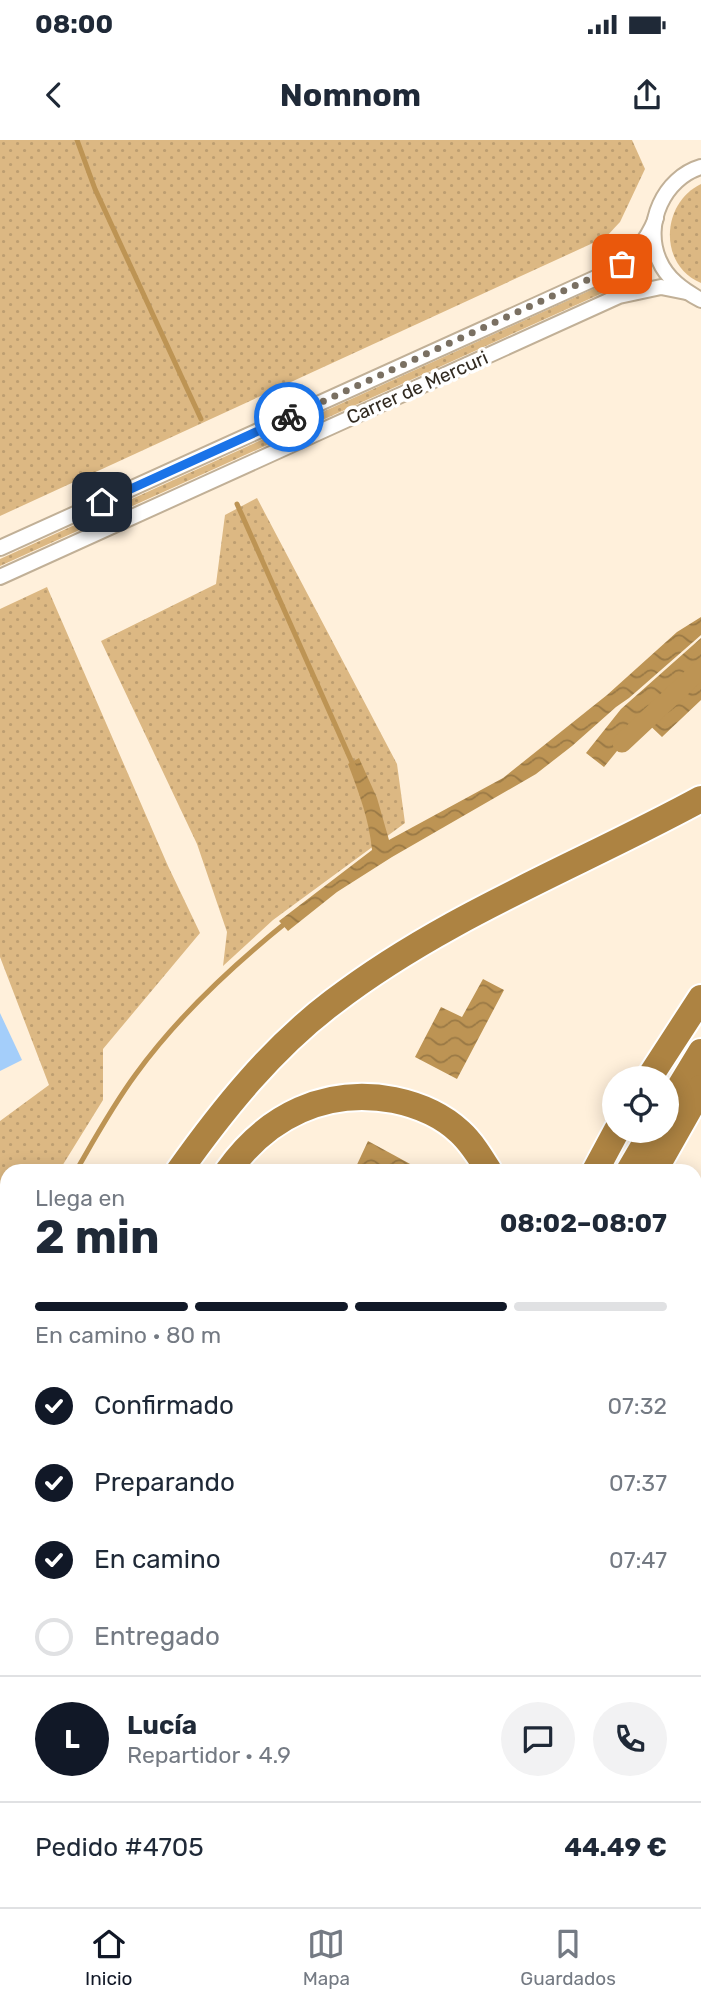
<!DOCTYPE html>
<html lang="es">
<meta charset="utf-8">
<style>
:root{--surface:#fff;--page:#f2f2f3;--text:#1f2937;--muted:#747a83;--line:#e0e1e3;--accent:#111827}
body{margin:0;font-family:Rubik,sans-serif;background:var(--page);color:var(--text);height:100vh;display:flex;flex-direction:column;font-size:26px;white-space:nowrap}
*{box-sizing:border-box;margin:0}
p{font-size:23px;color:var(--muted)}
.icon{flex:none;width:38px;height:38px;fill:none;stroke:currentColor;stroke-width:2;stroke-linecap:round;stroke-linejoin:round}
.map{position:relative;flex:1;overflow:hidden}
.sheet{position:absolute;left:0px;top:1024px;width:702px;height:744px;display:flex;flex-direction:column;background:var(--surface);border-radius:21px 21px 0 0;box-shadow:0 4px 18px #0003}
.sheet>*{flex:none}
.fabs{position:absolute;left:602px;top:926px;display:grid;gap:14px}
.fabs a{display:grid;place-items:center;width:77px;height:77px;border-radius:50%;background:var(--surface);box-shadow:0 4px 18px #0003;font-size:35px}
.pin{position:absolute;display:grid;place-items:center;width:60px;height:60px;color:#fff;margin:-30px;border-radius:14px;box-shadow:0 4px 10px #0006}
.courier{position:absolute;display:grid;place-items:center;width:70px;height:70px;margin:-35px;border:5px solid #1a73e8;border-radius:50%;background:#fff;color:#222;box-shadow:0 2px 9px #0007}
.head em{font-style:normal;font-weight:700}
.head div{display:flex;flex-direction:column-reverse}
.head{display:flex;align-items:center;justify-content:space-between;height:119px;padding:0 35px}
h1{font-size:46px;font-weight:700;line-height:52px}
.bar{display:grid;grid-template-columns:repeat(4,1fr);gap:10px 7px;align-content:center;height:84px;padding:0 35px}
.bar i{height:9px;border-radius:5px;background:var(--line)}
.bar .selected{background:var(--accent)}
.bar p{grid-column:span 4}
.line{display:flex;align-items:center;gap:18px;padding:0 35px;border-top:2px solid var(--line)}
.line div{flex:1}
.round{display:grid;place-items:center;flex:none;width:74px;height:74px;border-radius:37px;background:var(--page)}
ol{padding:0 35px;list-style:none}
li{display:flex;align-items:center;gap:21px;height:77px}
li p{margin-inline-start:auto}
li .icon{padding:7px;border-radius:50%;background:var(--accent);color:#fff;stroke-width:4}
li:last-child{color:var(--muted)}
li i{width:38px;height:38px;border:4px solid var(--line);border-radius:50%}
.status{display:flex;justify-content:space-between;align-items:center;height:49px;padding:0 35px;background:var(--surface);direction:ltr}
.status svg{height:19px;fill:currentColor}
header{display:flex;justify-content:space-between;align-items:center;height:91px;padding:0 35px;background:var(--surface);font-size:32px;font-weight:700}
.dock{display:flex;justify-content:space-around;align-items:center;height:98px;border-top:2px solid var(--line);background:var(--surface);font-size:19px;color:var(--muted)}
.dock a{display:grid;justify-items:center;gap:4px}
.dock .selected{color:var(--accent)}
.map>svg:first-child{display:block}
.grass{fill:url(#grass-dots)}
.park{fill:#dcb883}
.water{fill:url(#water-waves)}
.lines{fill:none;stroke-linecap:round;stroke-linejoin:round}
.stream{stroke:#bd9454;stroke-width:5}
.canal{stroke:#bd9454;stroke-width:19}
.building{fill:#a4cefa}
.minor-casing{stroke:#c1b097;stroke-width:18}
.motorway-casing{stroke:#fff;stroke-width:30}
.path{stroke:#a59a89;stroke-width:3.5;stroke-dasharray:5 3.5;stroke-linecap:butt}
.minor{stroke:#fff;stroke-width:14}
.motorway{stroke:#ad8342;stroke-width:26}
.done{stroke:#7a7062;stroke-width:7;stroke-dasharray:0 12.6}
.route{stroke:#1a73e8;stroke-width:9}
.labels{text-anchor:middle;stroke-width:7;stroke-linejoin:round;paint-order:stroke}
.street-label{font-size:19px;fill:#322b21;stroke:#fff}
</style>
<div class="status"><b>08:00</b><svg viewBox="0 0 49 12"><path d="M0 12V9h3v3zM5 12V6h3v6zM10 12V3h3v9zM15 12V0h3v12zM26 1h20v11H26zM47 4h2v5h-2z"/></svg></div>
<header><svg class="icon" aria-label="back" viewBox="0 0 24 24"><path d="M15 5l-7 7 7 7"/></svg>Nomnom<svg class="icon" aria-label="share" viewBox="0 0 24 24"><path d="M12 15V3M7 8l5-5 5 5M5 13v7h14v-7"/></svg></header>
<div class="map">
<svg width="701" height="1767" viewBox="0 0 701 1767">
<defs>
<pattern id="grass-dots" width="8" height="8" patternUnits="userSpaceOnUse" patternTransform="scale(1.75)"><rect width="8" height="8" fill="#dcb883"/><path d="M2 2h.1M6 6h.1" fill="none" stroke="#bd9e71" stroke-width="1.8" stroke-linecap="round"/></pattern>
<pattern id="water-waves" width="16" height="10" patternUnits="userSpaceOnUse" patternTransform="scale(1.75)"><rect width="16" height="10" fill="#bd9454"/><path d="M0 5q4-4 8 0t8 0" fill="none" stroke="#9a7945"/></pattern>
</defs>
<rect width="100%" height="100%" fill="#fff0db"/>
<g class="grass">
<polygon points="0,0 632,0 645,29 620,82 606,97 0,376"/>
<path d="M 701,44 L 701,143 C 658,125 661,63 701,44 Z"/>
<polygon points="645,121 651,136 618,146 0,426 0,419 615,139"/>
<polygon points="257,358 397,624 405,683 273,780 223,826 227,792 197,704 101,501 216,444 225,375"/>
<polygon points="47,447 168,726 200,793 103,909 103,960 59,1031 7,1031 7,1153 0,1177 0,981 49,945 0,817 0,469"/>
</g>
<polygon class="park" points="7,1721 7,1760 59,1761 62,1767 0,1767 0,1724"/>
<g class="water">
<path d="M 701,477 L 701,495 L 629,558 L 616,567 L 572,606 L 536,634 L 392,717 L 337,752 L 288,791 L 279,781 L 372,710 C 369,679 359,653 348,624 L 359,618 L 377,658 L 389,700 L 503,638 L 607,555 L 677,492 Z"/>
<polygon points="701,498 701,560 662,597 643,579 604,627 586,613 621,569"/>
<polygon points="483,839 504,850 457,939 415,917 441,867 462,877"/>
<polygon points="368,1001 412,1025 409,1031 354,1031"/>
</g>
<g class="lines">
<g class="stream">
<polyline points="77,0 95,49 201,279"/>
<polyline points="237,364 354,627"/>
<path d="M 76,1031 C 95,998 113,965 136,934 C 178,876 232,826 288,781"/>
<polyline points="0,1236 7,1205"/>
<polyline points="0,1564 7,1594"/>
<polyline points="72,1760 75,1767"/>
</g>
<g class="canal">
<polyline points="622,603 701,529"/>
<polyline points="408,1760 411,1767"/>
</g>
</g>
<polygon class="building" points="0,873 22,920 0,931"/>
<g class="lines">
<g class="minor-casing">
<g id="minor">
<path d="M 701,27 C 664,38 643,84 659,120 C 667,139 683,150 701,160"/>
<path d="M 0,408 L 609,132 C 632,118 646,103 656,78"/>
<polyline points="0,437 619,156 661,147 686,152"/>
</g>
</g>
<g class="motorway-casing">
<g id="motorway">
<polyline points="649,938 701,858"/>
<polyline points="667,968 701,912"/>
<path d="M 179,1031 C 223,969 272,908 333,862 C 445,776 578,726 701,659"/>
<path d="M 228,1031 C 267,976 326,947 394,960 C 418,965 442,975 460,992 C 472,1003 481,1018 489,1031"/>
<polyline points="595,1031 617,990"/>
<polyline points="629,1031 653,990"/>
<polyline points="654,1031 701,948"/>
<polyline points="178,1760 182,1767"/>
<polyline points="227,1760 231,1767"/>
<polyline points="571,1760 573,1767"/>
<polyline points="332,1767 333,1760"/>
<polyline points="362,1767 363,1760"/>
</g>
</g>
<polyline class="path" points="698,1767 701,1756"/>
<use href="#minor" class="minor"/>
<use href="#motorway" class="motorway"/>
</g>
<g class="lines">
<polyline class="done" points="289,277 622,124"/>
<polyline class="route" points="102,362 289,277"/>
</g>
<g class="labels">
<g class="street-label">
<text transform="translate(417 247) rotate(-24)" y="7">Carrer de Mercuri</text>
</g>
</g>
</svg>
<div class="fabs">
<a><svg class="icon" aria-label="locate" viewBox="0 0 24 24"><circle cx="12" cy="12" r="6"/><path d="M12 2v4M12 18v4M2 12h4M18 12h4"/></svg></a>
</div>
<div class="pin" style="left:622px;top:124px;background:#ea580c"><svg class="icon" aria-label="bag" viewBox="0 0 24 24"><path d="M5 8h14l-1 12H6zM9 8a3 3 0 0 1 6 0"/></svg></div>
<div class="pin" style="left:102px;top:362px;background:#1f2937"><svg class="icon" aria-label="home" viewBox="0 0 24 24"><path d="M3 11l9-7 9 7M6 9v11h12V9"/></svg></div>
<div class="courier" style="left:289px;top:277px"><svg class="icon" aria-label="bike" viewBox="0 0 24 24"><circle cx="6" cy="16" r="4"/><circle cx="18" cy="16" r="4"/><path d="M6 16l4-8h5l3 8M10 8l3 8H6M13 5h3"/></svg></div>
<section class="sheet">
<div class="head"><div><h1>2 min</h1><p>Llega en</p></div><em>08:02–08:07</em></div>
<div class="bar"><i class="selected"></i><i class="selected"></i><i class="selected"></i><i></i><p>En camino · 80 m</p></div>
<ol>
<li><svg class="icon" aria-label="check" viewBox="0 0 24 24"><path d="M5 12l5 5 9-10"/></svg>Confirmado<p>07:32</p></li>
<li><svg class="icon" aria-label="check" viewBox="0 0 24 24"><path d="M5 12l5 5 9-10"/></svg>Preparando<p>07:37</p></li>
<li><svg class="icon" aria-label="check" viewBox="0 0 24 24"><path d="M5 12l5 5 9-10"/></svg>En camino<p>07:47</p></li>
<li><i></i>Entregado</li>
</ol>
<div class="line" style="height:126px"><b class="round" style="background:var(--accent);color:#fff">L</b><div><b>Lucía</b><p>Repartidor · 4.9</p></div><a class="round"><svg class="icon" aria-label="chat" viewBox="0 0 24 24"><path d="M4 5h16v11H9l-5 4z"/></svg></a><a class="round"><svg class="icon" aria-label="phone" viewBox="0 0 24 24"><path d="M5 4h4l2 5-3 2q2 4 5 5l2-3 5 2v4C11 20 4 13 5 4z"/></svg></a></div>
<div class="line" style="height:91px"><div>Pedido #4705</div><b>44.49 €</b></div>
</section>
</div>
<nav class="dock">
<a class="selected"><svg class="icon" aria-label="home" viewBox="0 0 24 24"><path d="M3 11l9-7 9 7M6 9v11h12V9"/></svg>Inicio</a>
<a><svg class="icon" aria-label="map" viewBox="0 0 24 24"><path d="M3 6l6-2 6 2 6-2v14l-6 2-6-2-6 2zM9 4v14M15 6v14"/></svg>Mapa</a>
<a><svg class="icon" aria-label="saved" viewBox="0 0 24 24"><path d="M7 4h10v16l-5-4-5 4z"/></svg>Guardados</a>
</nav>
